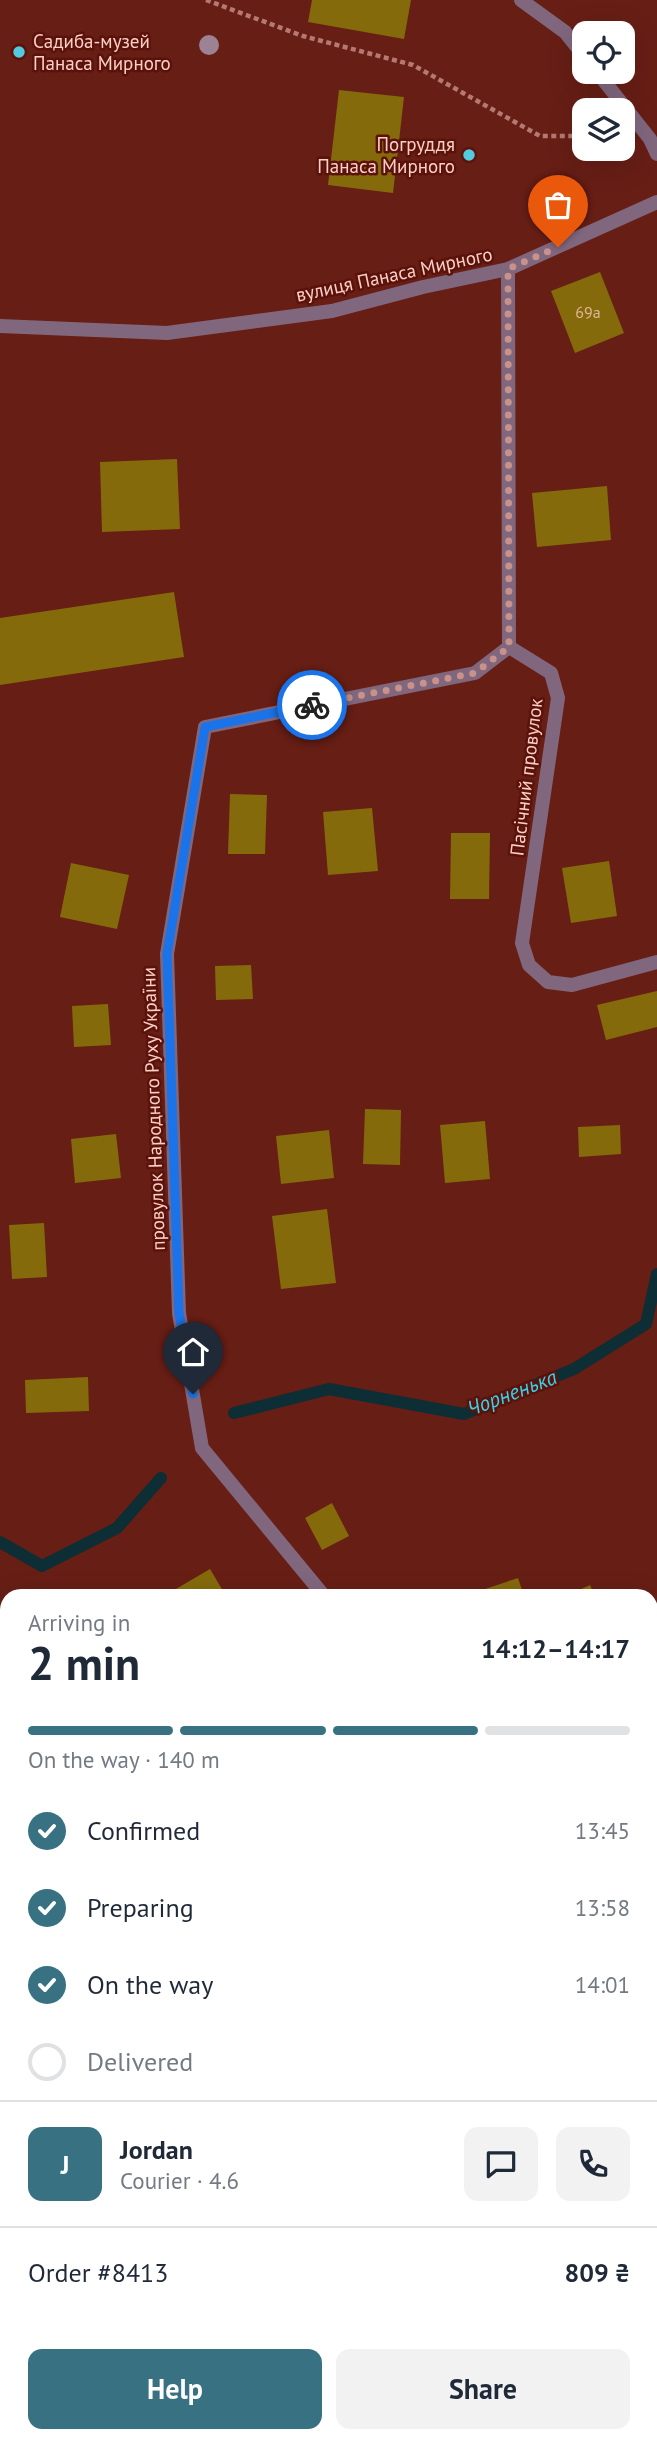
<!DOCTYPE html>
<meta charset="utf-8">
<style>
:root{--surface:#fff;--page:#f2f2f3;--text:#1f2937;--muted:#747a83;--line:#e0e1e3;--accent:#377182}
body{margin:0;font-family:"PT Sans",sans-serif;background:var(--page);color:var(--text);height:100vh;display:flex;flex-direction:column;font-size:26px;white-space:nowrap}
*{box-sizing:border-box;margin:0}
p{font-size:23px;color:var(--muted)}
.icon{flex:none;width:38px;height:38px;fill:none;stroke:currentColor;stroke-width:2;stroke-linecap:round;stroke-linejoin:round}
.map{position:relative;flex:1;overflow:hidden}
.side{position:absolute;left:0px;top:1589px;width:658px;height:854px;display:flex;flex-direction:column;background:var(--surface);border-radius:21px 21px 0 0;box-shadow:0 7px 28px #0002}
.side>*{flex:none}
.fabs{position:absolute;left:572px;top:21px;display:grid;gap:14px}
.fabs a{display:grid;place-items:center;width:63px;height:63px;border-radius:14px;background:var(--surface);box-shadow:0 7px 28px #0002;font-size:35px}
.pin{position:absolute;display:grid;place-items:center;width:60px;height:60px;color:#fff;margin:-72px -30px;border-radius:50% 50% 50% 0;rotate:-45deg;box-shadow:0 0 7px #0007}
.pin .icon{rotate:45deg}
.courier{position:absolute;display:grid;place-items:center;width:70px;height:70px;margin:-35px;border:5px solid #1a73e8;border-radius:50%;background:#fff;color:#222;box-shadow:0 2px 9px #0007}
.overview em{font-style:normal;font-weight:700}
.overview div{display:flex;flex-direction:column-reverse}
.overview{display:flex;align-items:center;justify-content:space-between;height:119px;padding:0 28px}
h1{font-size:46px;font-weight:700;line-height:52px}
.bar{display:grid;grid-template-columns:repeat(4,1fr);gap:10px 7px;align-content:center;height:84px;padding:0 28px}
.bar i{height:9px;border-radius:5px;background:var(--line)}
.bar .on{background:var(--accent)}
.bar p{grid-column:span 4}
.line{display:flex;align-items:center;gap:18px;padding:0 28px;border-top:2px solid var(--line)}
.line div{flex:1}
.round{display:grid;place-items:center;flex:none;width:74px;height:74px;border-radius:14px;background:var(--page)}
ol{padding:0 28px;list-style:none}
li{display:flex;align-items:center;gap:21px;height:77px}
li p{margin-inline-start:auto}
li .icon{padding:7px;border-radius:50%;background:var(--accent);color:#fff;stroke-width:4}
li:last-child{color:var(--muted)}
li i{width:38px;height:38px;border:4px solid var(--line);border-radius:50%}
.cta{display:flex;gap:14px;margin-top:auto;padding:14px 28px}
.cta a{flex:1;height:80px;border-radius:14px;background:var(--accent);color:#fff;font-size:28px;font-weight:700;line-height:80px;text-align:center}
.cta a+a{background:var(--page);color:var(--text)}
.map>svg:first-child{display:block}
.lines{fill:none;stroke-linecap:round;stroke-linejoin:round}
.stream{stroke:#0d2e34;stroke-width:12}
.building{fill:#856a0c}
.path{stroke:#b47971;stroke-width:4.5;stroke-dasharray:5 3.5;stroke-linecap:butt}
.service{stroke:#81677e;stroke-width:14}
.minor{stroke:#81677e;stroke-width:14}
.tree{fill:#9c8292}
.done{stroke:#c89189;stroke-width:7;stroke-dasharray:0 12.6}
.route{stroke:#1a73e8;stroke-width:9}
.poi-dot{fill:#54cade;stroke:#5a120a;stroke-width:2.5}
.labels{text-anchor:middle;stroke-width:5;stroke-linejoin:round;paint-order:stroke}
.number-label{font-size:16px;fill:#deb698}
.poi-label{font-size:19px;fill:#fccfc7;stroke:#5a120a;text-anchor:start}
.street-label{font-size:19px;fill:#fccfc7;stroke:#5a120a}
.water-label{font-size:21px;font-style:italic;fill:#37d4ec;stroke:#5a120a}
</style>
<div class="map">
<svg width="657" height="2443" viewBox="0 0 657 2443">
<rect width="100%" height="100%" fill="#671e15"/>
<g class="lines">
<g class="stream">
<polyline points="234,1413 329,1389 464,1414 574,1369 646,1324 657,1274"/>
<polyline points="0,1542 42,1566 117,1528 161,1478"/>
</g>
</g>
<g class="building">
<polygon points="312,0 411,0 404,39 308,22"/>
<polygon points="339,90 404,97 393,193 328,185"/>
<polygon points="600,272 624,333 575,353 551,291"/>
<polygon points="177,459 180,529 102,532 100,462"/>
<polygon points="607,486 611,540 537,547 532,493"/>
<polygon points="174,592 184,657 0,685 0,618"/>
<polygon points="230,794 267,795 265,854 228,854"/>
<polygon points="372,808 378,871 328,875 323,812"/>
<polygon points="451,833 490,833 489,899 450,899"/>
<polygon points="609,861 617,916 571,923 562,868"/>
<polygon points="71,863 129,875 117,929 60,917"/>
<polygon points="251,965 253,999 216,1000 215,966"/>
<polygon points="657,991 657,1027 606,1040 597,1005"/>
<polygon points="108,1004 111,1045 74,1047 72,1006"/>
<polygon points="365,1109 401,1110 400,1165 363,1164"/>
<polygon points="485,1121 490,1179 445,1183 440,1125"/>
<polygon points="620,1125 621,1154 579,1157 578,1127"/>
<polygon points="329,1130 334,1178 281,1184 276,1136"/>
<polygon points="116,1134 121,1178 75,1183 71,1139"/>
<polygon points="327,1209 336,1283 281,1289 272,1216"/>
<polygon points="44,1223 47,1277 12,1279 9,1225"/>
<polygon points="88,1377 89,1411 26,1413 25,1380"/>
<polygon points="332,1503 349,1536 322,1550 305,1518"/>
<polygon points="210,1569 226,1596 164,1596"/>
<polygon points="518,1578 524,1596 477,1596 476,1592"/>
<polygon points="590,1585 595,1596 566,1596"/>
<polygon points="0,1920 7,1927 7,1969 0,1976"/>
<polygon points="651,2196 657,2202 657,2224 651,2230"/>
</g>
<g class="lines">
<polyline class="path" points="206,0 303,36 413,65 540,136 584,136"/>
<g class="service">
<polyline points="508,269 509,647"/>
<polyline points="509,647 551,673 558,698 522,943 529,965 548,982 572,985 657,962"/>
<polyline points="324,1596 202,1448 179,1313 167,954 205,727 475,673 509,647"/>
<polyline points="651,2055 657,2052"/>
<polyline points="233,2443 242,2436"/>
</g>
<g class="minor">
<polyline points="521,0 565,32 584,56"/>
<polyline points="597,72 650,139 657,154"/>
<polyline points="0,326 167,333 332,311 423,287 508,269 657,202"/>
<polyline points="651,1648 657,1646"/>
<polyline points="0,1840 7,1845"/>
<polyline points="0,2181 7,2180"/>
</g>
</g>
<circle class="tree" cx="209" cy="45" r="10"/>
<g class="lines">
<polyline class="done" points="312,705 475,673 509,647 508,269 558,247"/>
<polyline class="route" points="193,1394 179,1313 167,954 205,727 312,705"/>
</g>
<g class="poi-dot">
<circle cx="19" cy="52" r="7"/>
<circle cx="469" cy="155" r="7"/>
</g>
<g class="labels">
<g class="number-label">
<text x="588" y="318">69а</text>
</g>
<g class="poi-label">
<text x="33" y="48">Садиба-музей<tspan x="33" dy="22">Панаса Мирного</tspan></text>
<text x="455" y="151" text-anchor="end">Погруддя<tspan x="455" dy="22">Панаса Мирного</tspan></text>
</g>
<g class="street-label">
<text transform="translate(394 274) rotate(-12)" y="7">вулиця Панаса Мирного</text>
<text transform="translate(526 777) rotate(-83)" y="7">Пасічний провулок</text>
<text transform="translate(153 1109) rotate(-92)" y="7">провулок Народного Руху України</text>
</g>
<g class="water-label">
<text transform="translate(512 1393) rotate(-21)" y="7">Чорненька</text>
</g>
</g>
</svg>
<div class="fabs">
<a><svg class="icon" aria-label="locate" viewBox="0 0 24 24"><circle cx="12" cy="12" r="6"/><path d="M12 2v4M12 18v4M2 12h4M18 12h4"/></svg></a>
<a><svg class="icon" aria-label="layers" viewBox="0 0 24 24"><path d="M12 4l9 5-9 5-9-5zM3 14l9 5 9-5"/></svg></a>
</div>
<div class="pin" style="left:558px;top:247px;background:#ea580c"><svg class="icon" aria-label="bag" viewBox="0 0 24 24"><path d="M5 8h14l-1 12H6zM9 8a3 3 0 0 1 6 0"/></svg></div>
<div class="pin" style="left:193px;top:1394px;background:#1f2937"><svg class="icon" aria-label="home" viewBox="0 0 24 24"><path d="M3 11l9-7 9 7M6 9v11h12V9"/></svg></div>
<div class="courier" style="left:312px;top:705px"><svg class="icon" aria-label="bike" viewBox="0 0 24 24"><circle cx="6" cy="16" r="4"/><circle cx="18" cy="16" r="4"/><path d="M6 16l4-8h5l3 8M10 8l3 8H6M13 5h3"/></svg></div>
<section class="side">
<div class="overview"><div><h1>2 min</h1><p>Arriving in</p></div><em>14:12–14:17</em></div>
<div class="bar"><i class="on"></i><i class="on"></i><i class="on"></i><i></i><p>On the way · 140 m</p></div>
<ol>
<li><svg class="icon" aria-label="check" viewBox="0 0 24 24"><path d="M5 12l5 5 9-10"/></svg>Confirmed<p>13:45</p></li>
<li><svg class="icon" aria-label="check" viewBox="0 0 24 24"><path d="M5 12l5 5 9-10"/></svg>Preparing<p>13:58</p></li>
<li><svg class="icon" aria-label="check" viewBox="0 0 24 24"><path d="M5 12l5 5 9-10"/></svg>On the way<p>14:01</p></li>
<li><i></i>Delivered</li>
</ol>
<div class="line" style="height:126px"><b class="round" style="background:var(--accent);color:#fff">J</b><div><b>Jordan</b><p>Courier · 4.6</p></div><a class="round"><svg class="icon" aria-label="chat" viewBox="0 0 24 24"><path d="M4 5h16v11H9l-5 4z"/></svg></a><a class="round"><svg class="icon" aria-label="phone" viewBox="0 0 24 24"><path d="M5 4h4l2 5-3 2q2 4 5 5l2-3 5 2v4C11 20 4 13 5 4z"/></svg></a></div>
<div class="line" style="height:91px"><div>Order #8413</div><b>809 ₴</b></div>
<div class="cta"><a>Help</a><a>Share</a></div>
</section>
</div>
